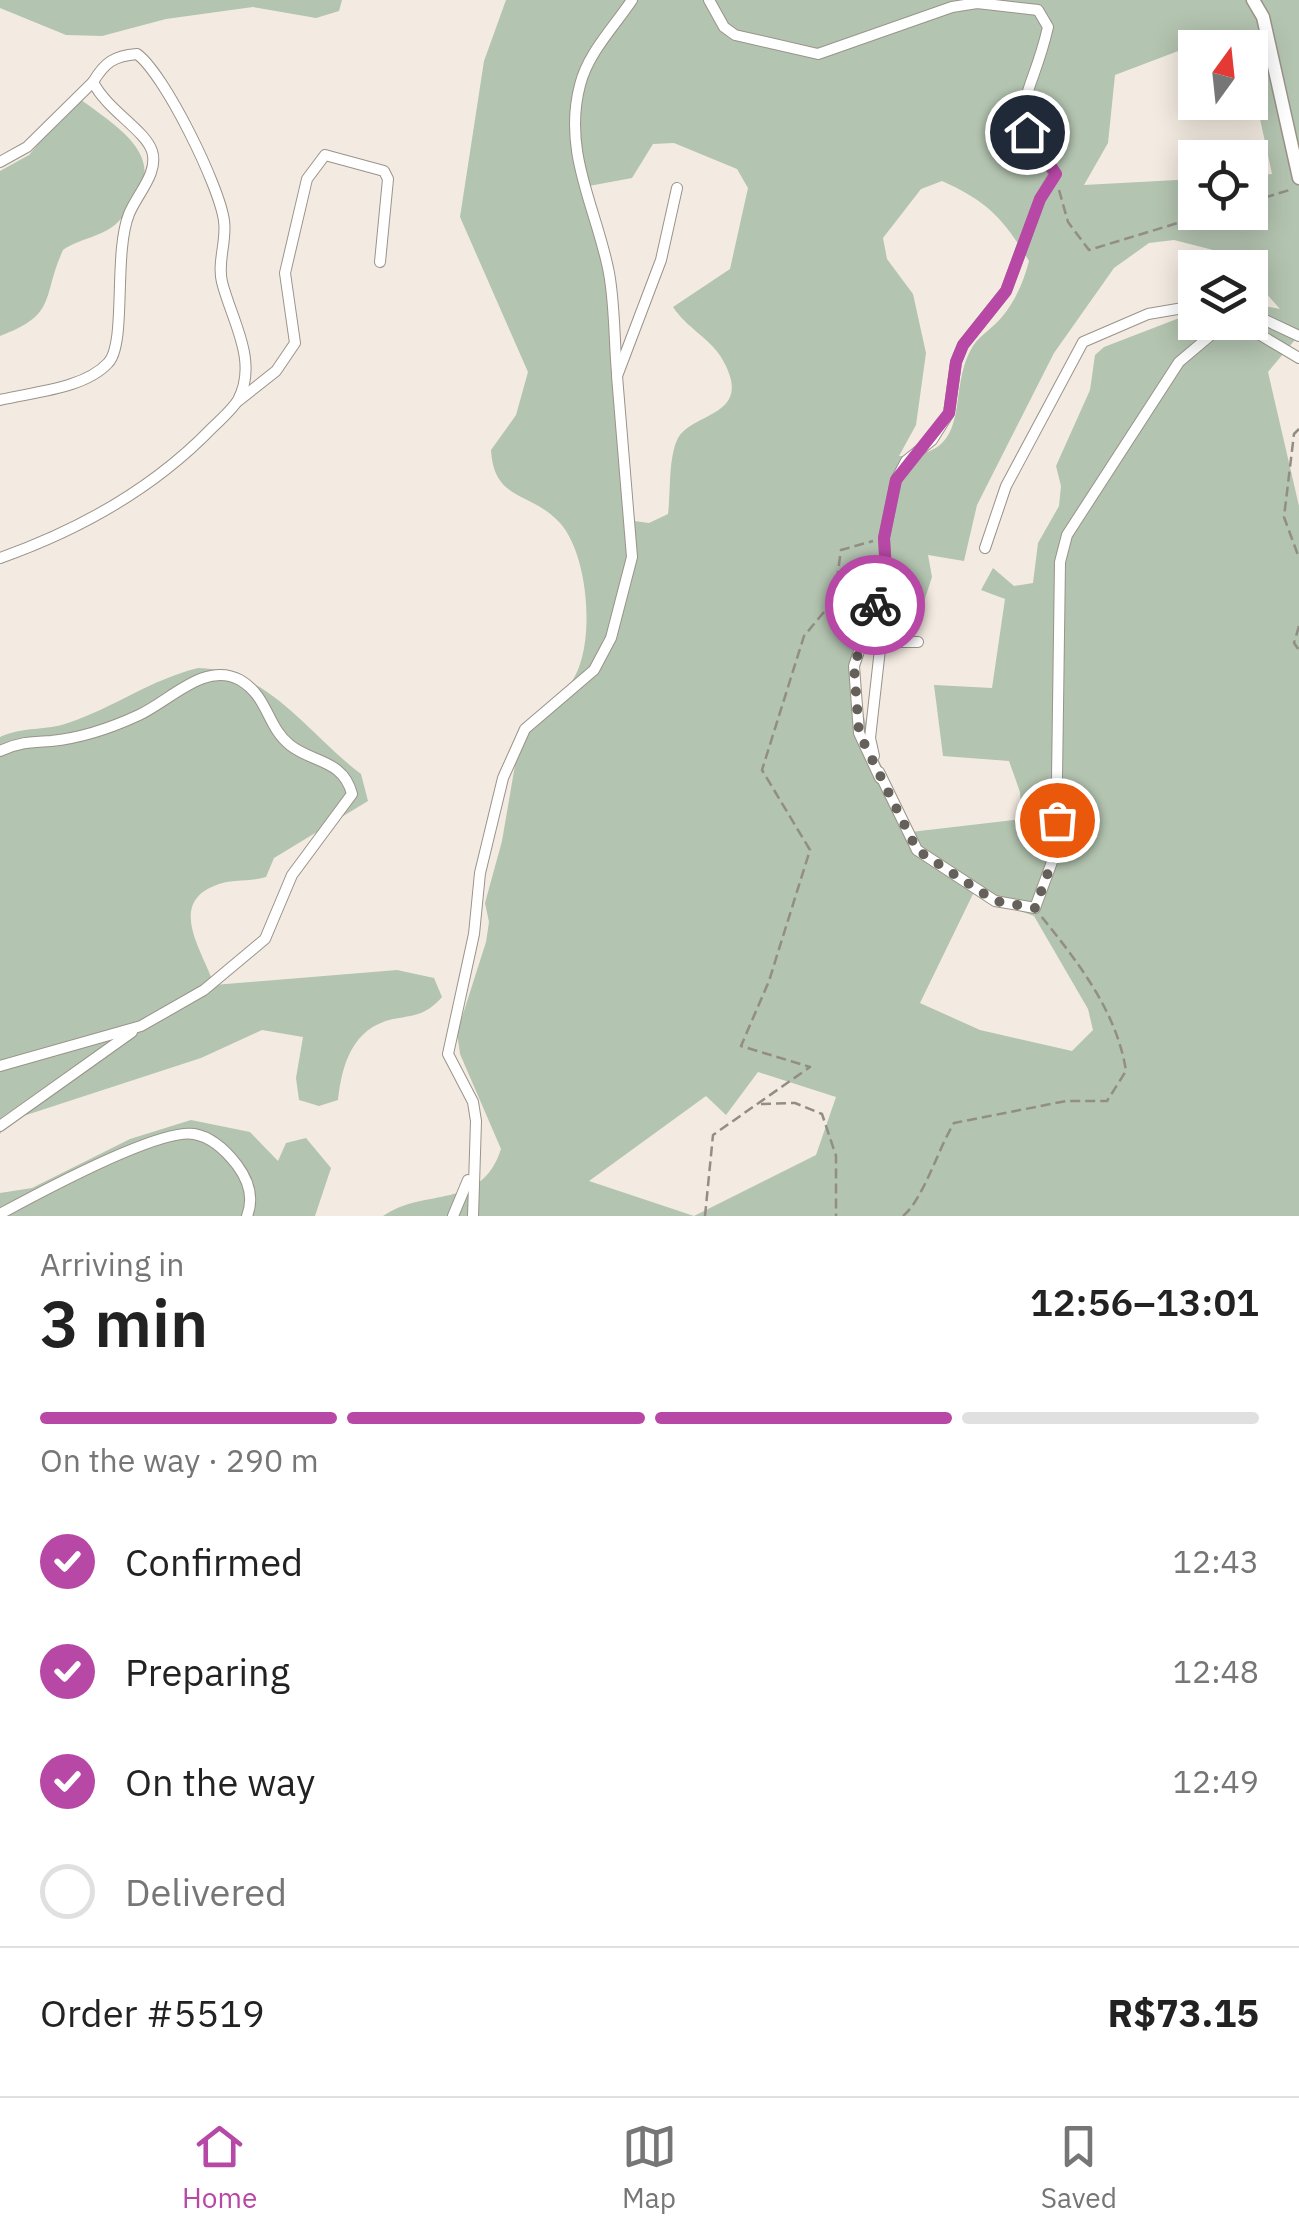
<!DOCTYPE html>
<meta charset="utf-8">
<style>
:root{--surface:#fff;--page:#f2f2f2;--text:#222;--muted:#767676;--line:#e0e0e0;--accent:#b748a6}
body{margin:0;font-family:"IBM Plex Sans",sans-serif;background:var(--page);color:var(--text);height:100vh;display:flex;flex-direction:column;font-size:38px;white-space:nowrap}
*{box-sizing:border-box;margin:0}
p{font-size:32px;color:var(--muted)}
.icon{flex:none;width:55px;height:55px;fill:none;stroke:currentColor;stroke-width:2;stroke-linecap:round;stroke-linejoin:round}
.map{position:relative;height:1216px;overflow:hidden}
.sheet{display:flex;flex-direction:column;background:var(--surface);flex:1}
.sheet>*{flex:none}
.needle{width:65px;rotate:15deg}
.buttons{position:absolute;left:1178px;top:30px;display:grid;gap:20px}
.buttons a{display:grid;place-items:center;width:90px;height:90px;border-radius:0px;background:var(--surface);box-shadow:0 5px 25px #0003;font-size:50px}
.pin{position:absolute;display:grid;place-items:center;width:85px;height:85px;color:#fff;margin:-42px;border:5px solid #fff;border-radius:50%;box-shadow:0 2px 10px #0007}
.courier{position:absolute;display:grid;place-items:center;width:100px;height:100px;margin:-50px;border:8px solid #b748a6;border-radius:50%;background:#fff;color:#222;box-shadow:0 2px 12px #0007}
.headline em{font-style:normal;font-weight:600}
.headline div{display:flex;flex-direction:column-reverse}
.headline{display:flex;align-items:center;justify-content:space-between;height:170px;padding:0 40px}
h1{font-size:65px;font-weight:600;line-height:75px}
.bar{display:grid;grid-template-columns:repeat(4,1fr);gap:15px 10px;align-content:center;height:120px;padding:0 40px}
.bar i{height:12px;border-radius:8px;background:var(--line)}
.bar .on{background:var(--accent)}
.bar p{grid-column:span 4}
.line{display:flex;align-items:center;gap:25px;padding:0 40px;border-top:2px solid var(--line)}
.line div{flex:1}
ol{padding:0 40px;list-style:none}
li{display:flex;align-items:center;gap:30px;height:110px}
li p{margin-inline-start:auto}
li .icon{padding:10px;border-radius:50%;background:var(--accent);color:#fff;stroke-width:4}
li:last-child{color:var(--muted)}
li i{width:55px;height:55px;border:5px solid var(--line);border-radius:50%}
.tab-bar{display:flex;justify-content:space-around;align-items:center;height:140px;border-top:2px solid var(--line);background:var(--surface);font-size:28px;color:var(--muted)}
.tab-bar a{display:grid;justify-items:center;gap:5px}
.tab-bar .on{color:var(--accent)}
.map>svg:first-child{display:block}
.green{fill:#b3c4b0;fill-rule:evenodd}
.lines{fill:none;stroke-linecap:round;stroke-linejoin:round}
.minor-casing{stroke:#9a938a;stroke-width:12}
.tertiary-casing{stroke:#9a938a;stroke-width:15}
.path{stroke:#928d85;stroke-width:2.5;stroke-dasharray:10 5;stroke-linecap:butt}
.minor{stroke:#fff;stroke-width:10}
.tertiary{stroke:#fff;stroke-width:12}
.done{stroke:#65615a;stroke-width:10;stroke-dasharray:0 18}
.route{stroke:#b748a6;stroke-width:12}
</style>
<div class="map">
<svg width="1299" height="1216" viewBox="0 0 1299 1216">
<rect width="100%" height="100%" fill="#f3ebe1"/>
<g class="green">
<polygon points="0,0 342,0 339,11 316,18 253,7 166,19 102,36 66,35 0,8"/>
<path d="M 506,0 L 1299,0 L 1299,335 L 1268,372 L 1299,506 L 1299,1216 L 383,1216 C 425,1187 481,1211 501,1149 L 460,1054 L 457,1033 L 486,942 L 489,922 L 485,903 L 502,841 L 522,724 C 536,712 558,699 570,684 C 597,649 589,555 560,523 C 531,491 494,502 491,450 L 516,415 L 528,372 L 460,217 L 484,61 ZM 1242,35 L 1245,47 L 1250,48 L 1250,73 L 1272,174 L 1250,176 L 1250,212 L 1195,212 L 1195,179 L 1084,185 L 1108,143 L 1115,75 L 1202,42 ZM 674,143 L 737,169 L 748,188 L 730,269 L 673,307 C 686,327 709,338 721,357 C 757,417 693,411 678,438 C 668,458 671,491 668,514 L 649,523 L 634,521 L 598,221 L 589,186 L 632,178 L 653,144 ZM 942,181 C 987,201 1004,219 1029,261 C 1024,281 1015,302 1001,318 C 993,328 980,335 973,346 C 945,390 977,457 899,456 L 916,425 L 926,353 L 913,294 L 887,259 L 883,238 L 921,189 ZM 1174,240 L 1217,251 L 1250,268 L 1250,275 L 1280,309 L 1250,303 L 1250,322 L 1195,322 L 1195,312 L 1104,347 L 1095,355 L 1090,390 L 1056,466 L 1061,486 L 1059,506 L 1038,543 L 1033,583 L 1014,586 L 993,568 L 981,590 L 1005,599 L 992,688 L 934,685 L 943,756 L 1009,761 L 1020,792 L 1022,819 L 911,832 C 894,793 833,679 868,641 C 877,631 901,635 913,635 L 932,577 L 928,555 L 964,561 L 977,505 L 1054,353 L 1114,268 L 1149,243 ZM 973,894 L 1034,916 L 1088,1009 L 1093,1030 L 1072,1051 L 980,1030 L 920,1003 ZM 758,1072 L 836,1097 L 816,1155 L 694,1216 L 589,1181 L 706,1096 L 726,1115 Z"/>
<path d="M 77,97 C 125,132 178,162 118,222 C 103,237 80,238 63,250 C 41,299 58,314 0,336 L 0,171 L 29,155 Z"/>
<path d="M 198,668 C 268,669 309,735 361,774 L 368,801 L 274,858 L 266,877 C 250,882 234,879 219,884 C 165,902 203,951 214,985 L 397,970 L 434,978 L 442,997 C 426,1015 416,1015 393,1019 C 352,1028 342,1065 338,1100 L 319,1106 L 299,1100 L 296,1078 L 303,1037 L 262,1030 L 201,1058 L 11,1120 L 0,1134 L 0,737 C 25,726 46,731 68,723 C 113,708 152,679 198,668 Z"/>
<polygon points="191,1120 250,1132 278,1161 286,1143 306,1138 331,1168 315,1216 0,1216 0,1193 32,1188 130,1139"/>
</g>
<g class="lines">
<g class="minor-casing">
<g id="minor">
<path d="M 709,0 L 724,27 L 735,35 L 818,54 L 952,7 L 977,3 L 1038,10 L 1048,27 C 1030,106 1004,98 1055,174 L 1040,199 L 1006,291 L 963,345 L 956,362 L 949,413 L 932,440 L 906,461 L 896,480 L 884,538 L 886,572 L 854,666 L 859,733 L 880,778"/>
<polyline points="0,162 27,147 93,82"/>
<polyline points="1250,313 1299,336"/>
<path d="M 617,373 C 614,340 615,306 609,273 C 597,209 562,153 580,85 C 588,53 614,27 632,0"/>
<path d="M 0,400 C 32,392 84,389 108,363 C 127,344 113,254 129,214 C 137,194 159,173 152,151 C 145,130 107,110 93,82 C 105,62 114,56 137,54 C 164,73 220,187 224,221 C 227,241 217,262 222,282 C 231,319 259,361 238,400 C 232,410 221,419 212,428 C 154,488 79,530 0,558"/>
<polyline points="238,401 276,371 295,343 285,273 307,179 325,155 384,171 388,179 380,262"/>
<polyline points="985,548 1006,486 1083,342 1148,314 1195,306"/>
<path d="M 0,751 C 19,742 32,742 51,741 C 82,738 111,728 139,715 C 171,700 205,661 240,680 C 268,696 267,727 290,745 C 312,763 343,759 352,794 L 292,875 L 265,939 L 204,990 L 141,1026 L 0,1066"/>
<polyline points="874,756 870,738 880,649 890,642 918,642"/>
<polyline points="879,772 917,850 995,901 1035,908 1056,851 1060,562 1067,535 1179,362 1217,330 1252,330 1299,358"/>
<polyline points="0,1126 132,1032"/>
<path d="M 0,1214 C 35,1195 158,1128 194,1134 C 212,1137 227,1152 237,1165 C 249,1181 254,1198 247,1216"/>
<polyline points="453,1216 468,1180"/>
<polyline points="473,1216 476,1121 473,1102 448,1054 474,934 480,873 503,778 525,729 594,670 611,638 632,557 617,376 661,260 677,188"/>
</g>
</g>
<g class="tertiary-casing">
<polyline id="tertiary" points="1253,0 1263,17 1299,178"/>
</g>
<g class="path">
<polyline points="1059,190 1068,222 1089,250 1214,212"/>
<polyline points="1250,202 1293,189"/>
<polyline points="1299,429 1294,434 1284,517 1299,558"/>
<polyline points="1299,626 1294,643 1299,650"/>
<polyline points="761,1104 795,1103 822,1114 836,1156 836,1216"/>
<polyline points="705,1216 713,1135 810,1067 741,1046 769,981 810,850 762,770 804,636 834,600 841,550 873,541"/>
<path d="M 903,1216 C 923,1200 938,1149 954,1123 L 1066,1101 L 1107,1101 L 1126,1071 C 1117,1012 1078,962 1041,916"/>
</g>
<use href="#minor" class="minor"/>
<use href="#tertiary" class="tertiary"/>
</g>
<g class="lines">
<polyline class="done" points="875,605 854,666 859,733 917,850 995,901 1035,908 1056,851 1057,820"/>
<polyline class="route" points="875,605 886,572 884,538 896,480 949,413 956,362 963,345 1006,291 1040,199 1056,174 1027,132"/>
</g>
</svg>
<div class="buttons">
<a><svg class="needle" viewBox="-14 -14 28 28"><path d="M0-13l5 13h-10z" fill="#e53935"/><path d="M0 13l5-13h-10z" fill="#767676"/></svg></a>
<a><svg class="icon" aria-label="locate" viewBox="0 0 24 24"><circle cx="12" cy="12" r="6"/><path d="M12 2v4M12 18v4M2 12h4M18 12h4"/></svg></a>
<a><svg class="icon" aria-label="layers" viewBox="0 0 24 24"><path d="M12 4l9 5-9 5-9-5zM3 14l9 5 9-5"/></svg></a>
</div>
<div class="pin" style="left:1057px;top:820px;background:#ea580c"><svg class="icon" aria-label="bag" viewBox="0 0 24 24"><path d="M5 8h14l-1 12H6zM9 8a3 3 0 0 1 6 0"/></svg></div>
<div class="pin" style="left:1027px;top:132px;background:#1f2937"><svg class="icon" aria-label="home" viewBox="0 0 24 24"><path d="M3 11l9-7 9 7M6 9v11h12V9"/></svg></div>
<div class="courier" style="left:875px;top:605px"><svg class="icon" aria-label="bike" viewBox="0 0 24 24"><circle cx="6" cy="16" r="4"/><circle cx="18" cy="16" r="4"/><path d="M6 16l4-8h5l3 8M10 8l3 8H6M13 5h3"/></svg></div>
</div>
<section class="sheet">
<div class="headline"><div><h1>3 min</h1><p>Arriving in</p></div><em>12:56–13:01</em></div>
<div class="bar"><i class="on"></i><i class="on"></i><i class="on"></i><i></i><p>On the way · 290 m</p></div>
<ol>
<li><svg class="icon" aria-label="check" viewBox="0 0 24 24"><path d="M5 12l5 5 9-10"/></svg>Confirmed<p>12:43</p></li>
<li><svg class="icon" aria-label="check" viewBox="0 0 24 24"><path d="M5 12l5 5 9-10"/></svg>Preparing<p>12:48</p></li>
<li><svg class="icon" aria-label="check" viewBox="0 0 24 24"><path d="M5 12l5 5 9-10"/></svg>On the way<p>12:49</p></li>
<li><i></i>Delivered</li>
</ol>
<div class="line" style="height:130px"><div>Order #5519</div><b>R$73.15</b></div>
</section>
<nav class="tab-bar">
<a class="on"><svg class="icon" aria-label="home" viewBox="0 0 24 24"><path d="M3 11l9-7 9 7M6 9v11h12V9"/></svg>Home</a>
<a><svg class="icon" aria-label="map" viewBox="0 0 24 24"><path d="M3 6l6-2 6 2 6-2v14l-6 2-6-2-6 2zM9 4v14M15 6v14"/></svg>Map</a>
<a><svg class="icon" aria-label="saved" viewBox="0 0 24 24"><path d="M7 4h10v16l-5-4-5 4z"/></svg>Saved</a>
</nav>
